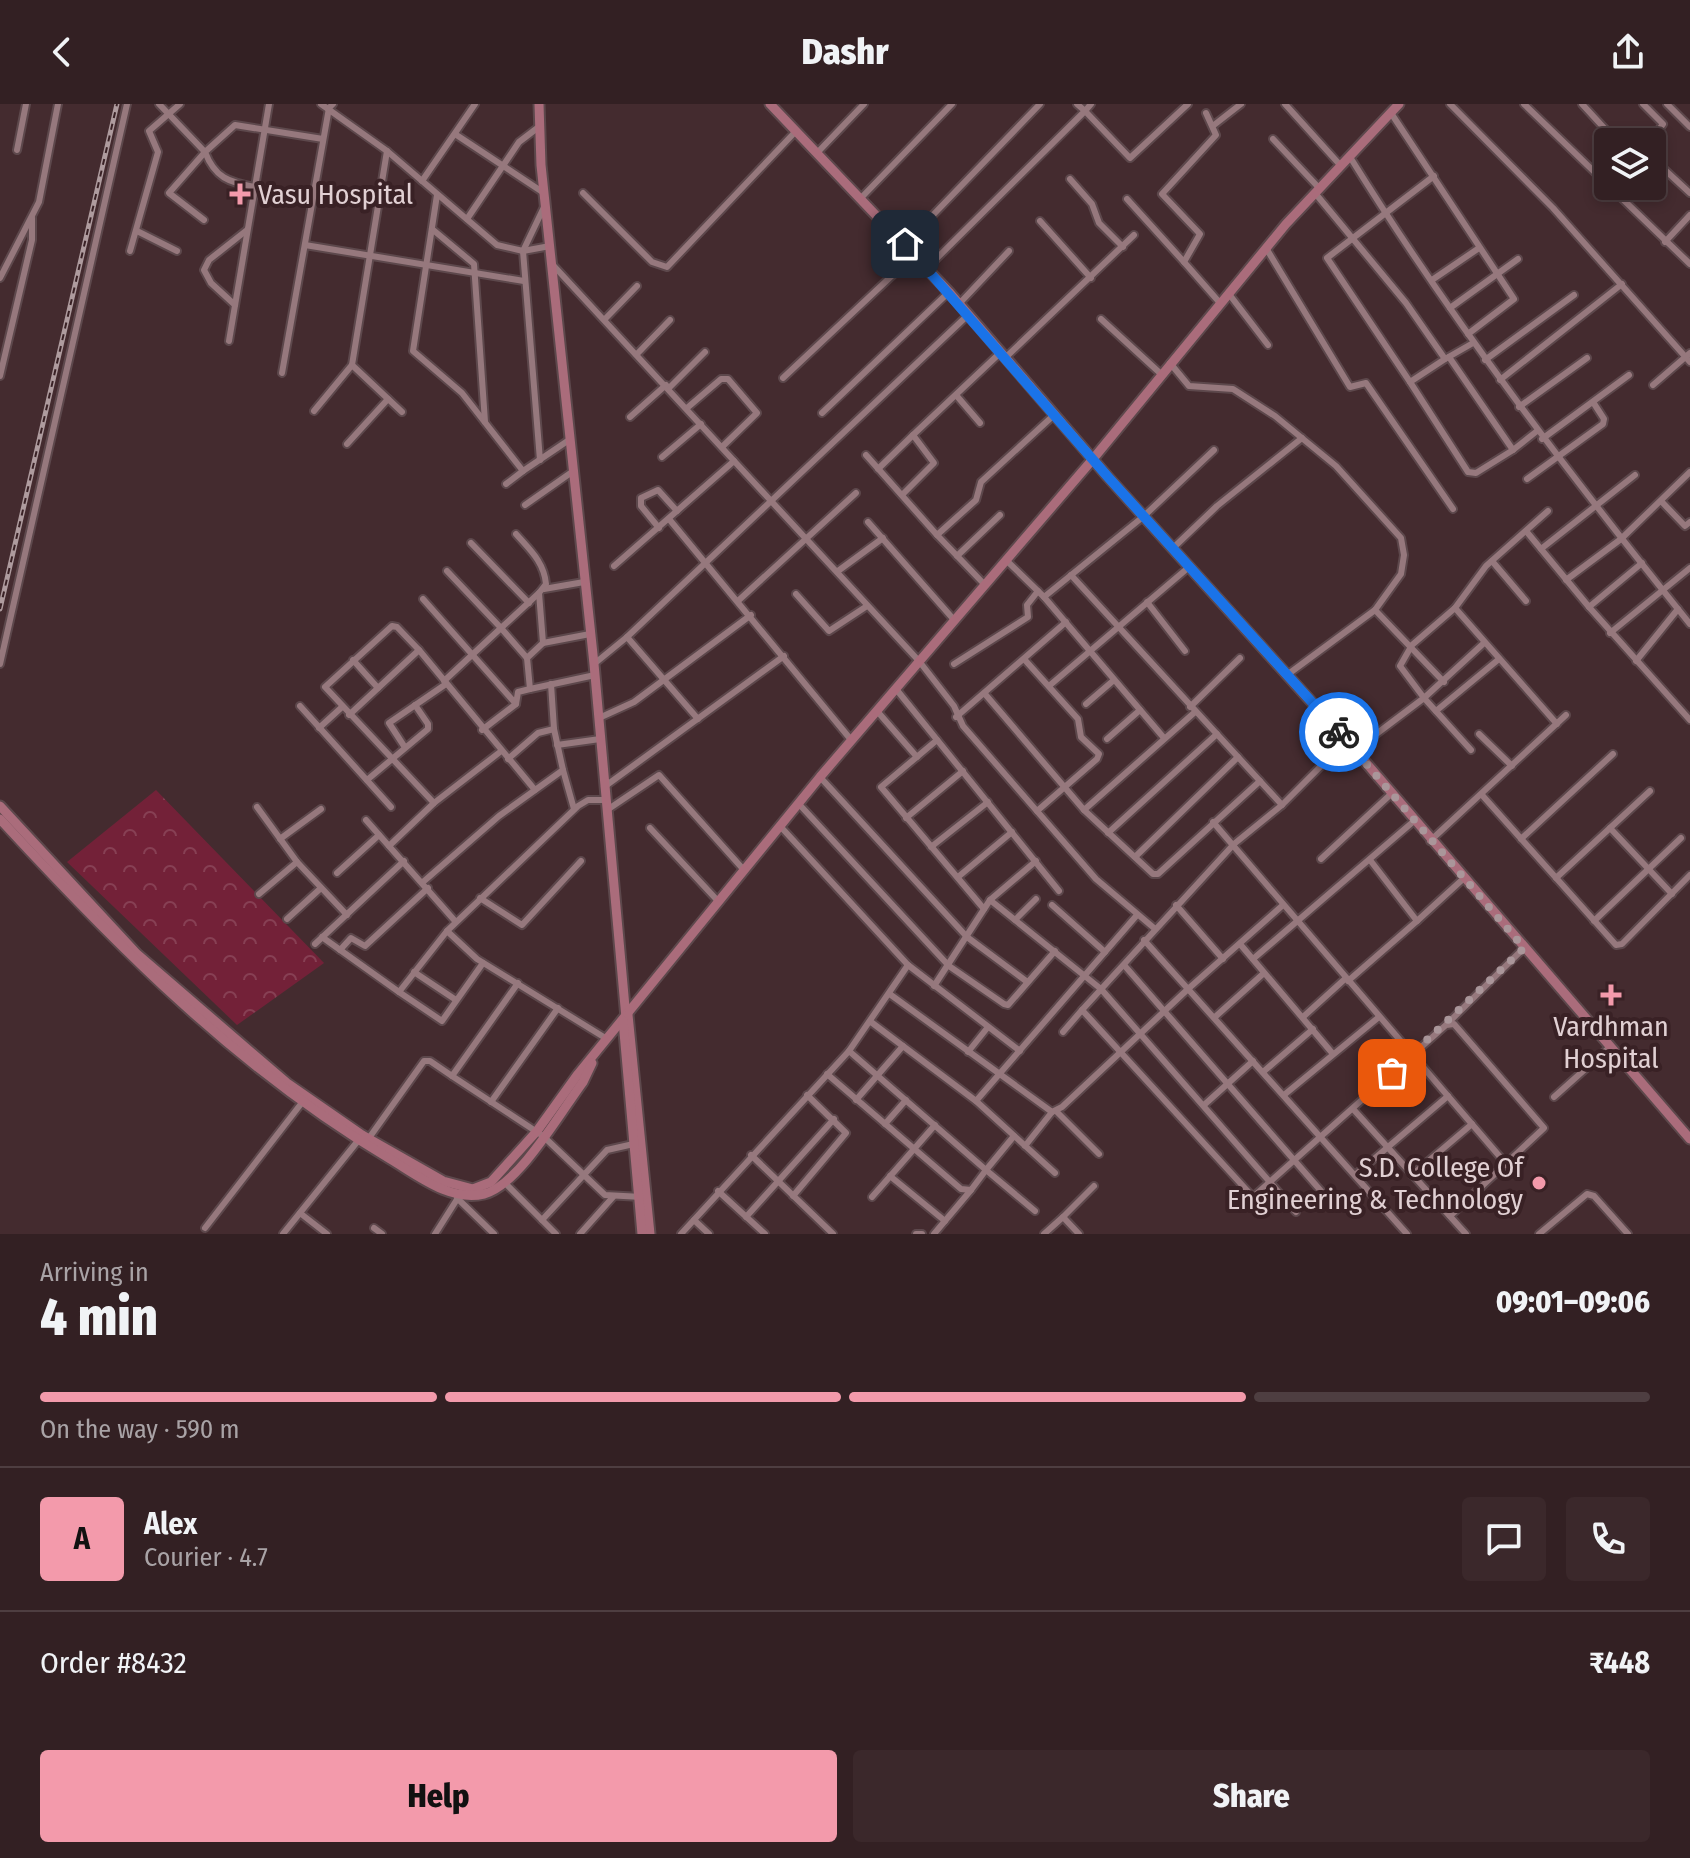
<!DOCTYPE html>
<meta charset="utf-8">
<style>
:root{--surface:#332023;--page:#3b282b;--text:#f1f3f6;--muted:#a9a3a6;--line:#4e3e41;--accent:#f39aab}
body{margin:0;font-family:"Fira Sans Condensed",sans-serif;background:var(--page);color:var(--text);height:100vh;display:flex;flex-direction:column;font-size:30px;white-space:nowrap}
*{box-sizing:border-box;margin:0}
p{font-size:26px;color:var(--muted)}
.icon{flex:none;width:44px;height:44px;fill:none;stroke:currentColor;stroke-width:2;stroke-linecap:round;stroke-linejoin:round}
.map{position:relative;height:1130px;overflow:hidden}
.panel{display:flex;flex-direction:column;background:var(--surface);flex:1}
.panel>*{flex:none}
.tools{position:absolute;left:1594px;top:24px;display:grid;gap:16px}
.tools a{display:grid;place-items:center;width:72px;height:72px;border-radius:8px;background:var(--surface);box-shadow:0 4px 12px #0003,0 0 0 2px var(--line);font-size:40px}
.pin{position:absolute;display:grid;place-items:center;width:68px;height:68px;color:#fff;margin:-34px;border-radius:16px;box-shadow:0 4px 12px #0006}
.courier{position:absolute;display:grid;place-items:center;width:80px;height:80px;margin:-40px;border:6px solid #1a73e8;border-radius:50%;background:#fff;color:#222;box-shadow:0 2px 10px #0007}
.headline em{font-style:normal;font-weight:800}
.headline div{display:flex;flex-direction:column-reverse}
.headline{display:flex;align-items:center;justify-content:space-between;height:136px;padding:0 40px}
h1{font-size:52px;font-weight:800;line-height:60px}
.bar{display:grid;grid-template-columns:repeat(4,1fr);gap:12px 8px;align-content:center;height:96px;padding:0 40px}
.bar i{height:10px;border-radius:6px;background:var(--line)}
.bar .selected{background:var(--accent)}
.bar p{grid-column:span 4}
.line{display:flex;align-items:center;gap:20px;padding:0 40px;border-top:2px solid var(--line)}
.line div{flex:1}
.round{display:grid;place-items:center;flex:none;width:84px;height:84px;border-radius:8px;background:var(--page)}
.button{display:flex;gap:16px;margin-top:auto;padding:16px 40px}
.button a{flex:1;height:92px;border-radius:8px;background:var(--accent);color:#111;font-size:32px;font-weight:800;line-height:92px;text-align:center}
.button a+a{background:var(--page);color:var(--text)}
header{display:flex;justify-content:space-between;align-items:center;height:104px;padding:0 40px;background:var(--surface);font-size:36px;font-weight:800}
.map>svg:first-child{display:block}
.park{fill:url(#park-crowns)}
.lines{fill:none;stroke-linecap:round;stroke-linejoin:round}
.street-casing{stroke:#5d484c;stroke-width:10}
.secondary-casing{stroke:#5d484c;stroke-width:13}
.street{stroke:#96787d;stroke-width:6}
.secondary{stroke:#aa6c7b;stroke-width:9}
.rail-casing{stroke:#ae9b9e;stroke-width:5}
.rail{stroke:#392125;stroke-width:2;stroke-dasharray:6;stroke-linecap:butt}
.done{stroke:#aa969a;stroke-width:8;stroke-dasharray:0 14.4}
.route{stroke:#1a73e8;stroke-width:10}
.poi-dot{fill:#f39aab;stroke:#392125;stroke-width:3}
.labels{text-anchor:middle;stroke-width:8;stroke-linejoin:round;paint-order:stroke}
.poi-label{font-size:28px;fill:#e1d0d3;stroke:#392125;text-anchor:start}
</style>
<header><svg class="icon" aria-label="back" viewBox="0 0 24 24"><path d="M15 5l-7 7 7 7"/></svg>Dashr<svg class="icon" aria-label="share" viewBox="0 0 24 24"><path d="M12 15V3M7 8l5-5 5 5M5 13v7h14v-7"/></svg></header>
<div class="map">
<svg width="1690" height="1130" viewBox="0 0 1690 1130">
<defs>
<pattern id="park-crowns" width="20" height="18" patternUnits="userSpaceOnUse" patternTransform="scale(2)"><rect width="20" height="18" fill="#732138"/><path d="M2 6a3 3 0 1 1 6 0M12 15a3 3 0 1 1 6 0" fill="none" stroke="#874054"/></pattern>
</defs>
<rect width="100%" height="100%" fill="#442b2f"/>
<polygon class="park" points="156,686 324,859 237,921 67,758"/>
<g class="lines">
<g class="street-casing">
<g id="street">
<polyline points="159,0 205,48 169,89 204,116"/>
<polyline points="321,0 387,47 497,141 523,147 550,142"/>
<polyline points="1091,0 1085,7 1130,54 1188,0"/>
<polyline points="1285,0 1341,62"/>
<polyline points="1450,0 1553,104 1690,258"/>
<polyline points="1524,0 1690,160"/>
<polyline points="1582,0 1617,38"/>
<polyline points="1643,0 1663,20 1650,38"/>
<polyline points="1667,0 1690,23"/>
<polyline points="1206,9 1216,31 1162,90 1200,130 1184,158 1220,199"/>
<polyline points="1391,9 1514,195 1468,230"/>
<polyline points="1214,21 1241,0"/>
<polyline points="455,30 544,89"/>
<polyline points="1273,35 1320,85"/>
<polyline points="17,46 26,0"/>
<polyline points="387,47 352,261 402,308"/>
<polyline points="817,49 864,0"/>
<path d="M 1350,53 C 1452,217 1569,370 1690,520"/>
<polyline points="1652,54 1690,89"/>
<polyline points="1070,75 1092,100 1099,119 1123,143"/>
<polyline points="422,77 475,0"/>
<path d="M 254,83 C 229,78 215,74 205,48 L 235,21 L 323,35"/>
<polyline points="583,89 652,158 667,163 796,27"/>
<polyline points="1315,89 1406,199 1445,255 1473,239"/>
<polyline points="437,91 413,247 462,289 523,367 569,336"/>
<polyline points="861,94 952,0"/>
<polyline points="1127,95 1184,158"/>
<polyline points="467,115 519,38 540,22"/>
<polyline points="1040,117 1091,174"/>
<polyline points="432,125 474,160 485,318"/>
<polyline points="137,127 177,147"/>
<polyline points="1665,138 1690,111"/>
<polyline points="905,140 1040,0"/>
<polyline points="305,141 524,177"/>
<polyline points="1266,144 1350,283 1366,279 1453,405"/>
<polyline points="130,147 158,48 149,27 180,0"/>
<polyline points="552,160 919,557 954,602 963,622 1096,775 1154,824"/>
<polyline points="927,164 1085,7 1077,0"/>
<polyline points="0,174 39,98 58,0"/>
<polyline points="1432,176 1479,144"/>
<polyline points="1229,190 1268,241"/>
<polyline points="959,200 1009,147"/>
<polyline points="235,201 211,179 204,166 209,156 247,126"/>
<polyline points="1450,204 1518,155"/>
<polyline points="605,215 637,182"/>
<polyline points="1101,215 1161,270"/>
<polyline points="229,237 269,0"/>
<polyline points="637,250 670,216"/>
<polyline points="1449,253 1513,346 1537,327"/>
<polyline points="1005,254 1134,131"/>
<polyline points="1445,255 1410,278 1468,368 1476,369 1513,346"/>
<polyline points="1485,256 1574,191"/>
<polyline points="1170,259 1189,282 1233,285 1275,312 1336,362 1401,434 1404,451 1401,470 1375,506 1287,571"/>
<polyline points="282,269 329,4 333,0"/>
<polyline points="0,272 32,136 32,114"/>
<polyline points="783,274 915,150"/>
<polyline points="1500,276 1622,180"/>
<polyline points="1410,278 1327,154 1434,72"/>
<polyline points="1653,281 1690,249"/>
<polyline points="669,284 705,248"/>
<polyline points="956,291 980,319"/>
<polyline points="1519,303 1587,254"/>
<polyline points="687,304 721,275 728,275 757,309 722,343"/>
<polyline points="314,307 352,261"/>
<polyline points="822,309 949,188"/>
<polyline points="630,313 666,281"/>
<polyline points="913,331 1000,249"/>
<polyline points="1542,335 1629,271"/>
<polyline points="347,340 388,295"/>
<polyline points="866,351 937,431"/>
<polyline points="662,353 701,320"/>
<polyline points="540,356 523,147 545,101"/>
<polyline points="878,365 913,331 934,359 902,391"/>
<polyline points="1527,375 1603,320 1604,315 1593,298"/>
<polyline points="506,380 523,367"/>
<polyline points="1661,397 1685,422 1690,418"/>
<polyline points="525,401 572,368"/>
<polyline points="669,415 852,637"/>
<polyline points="868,418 955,517"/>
<polyline points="659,424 641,402 641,394 658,386 677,407"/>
<polyline points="1526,427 1589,503 1642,459"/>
<polyline points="471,439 529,499"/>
<polyline points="1172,445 1217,402 1302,334"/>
<polyline points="1541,445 1635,371"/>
<polyline points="957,452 1000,411"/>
<polyline points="1006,456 1044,493 1164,634"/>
<polyline points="1492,457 1526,497"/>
<polyline points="614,462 734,357"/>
<polyline points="838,467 883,434"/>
<polyline points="1071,471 1282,701 1346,637"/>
<polyline points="1566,476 1621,435 1690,368"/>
<polyline points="985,481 937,431 976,396 981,378 1054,311"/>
<polyline points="544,485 584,478"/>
<polyline points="796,490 829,527 867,502"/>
<polyline points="1044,493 1144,412 1214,346"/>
<polyline points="423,495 516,600"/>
<polyline points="739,496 856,389"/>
<polyline points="1147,498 1185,547"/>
<polyline points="1589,503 1690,616"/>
<polyline points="1455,504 1557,620"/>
<polyline points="1375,506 1444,578"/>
<polyline points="1610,529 1690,464"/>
<polyline points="543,539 590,530"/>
<polyline points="1484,539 1424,594 1400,562 1412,541 1455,504 1486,462 1548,407"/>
<polyline points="527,554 501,524 539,489"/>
<polyline points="1024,555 1078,615 1081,633 1099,650 1097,655 1037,707"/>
<polyline points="353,556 378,584"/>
<polyline points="1636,557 1678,505"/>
<polyline points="0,560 127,0"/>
<polyline points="594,560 627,533"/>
<polyline points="954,560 1028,513 1027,501 1038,487"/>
<polyline points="444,577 501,524 447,467"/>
<polyline points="1049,582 1189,463"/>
<polyline points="530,585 595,571"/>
<polyline points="896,585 1059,787"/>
<polyline points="985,590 1084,706 1153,770 1158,770 1260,677"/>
<polyline points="1086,600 1114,576"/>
<polyline points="300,602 391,703"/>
<polyline points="1190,603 1240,554"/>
<polyline points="877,607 917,653"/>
<polyline points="1436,607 1499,555"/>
<polyline points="349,611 419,546"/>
<polyline points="956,613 1066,518"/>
<polyline points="599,614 634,598 751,511"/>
<polyline points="698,615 627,533 968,211"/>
<polyline points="319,624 342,603"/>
<path d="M 482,626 L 516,600 L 518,588 L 530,585 L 527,554 L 543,539 L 539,489 L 546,480 C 544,458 530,446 516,430"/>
<polyline points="1479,630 1512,662"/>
<polyline points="1107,635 1140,606"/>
<polyline points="937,636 881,683 984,805"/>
<polyline points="557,641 600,635"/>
<polyline points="404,642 389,619 446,580"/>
<polyline points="1355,646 1424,594 1471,646"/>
<polyline points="508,655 538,629 554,625"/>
<polyline points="563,666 574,705"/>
<polyline points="820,673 967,833 1026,877"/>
<polyline points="367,676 428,625 428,620 415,601"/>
<polyline points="604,683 784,552"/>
<polyline points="1482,691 1616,841 1622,840 1690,771"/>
<polyline points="606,696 588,696 578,702 447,827 477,855 607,935"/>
<polyline points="434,699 325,583 392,522 397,523 419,546 535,686"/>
<polyline points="798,699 949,862 1004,900 1008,901 1055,847"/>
<polyline points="1282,701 1234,740 1082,906 1253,1093 1446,921 1454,920 1544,1024 1450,1112"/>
<polyline points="257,703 297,758 347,811"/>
<polyline points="607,706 659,671 743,765"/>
<polyline points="1084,706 1195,608"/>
<polyline points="906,714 963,667"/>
<polyline points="366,716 455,817"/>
<polyline points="1213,718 1507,1061"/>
<polyline points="780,722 908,861 1020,947"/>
<polyline points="650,724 717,796"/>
<polyline points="1610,724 1672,790"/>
<polyline points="1108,729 1217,630"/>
<polyline points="280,735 321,705"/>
<polyline points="1521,735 1613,650"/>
<polyline points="1430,737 1566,611"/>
<polyline points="389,742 434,699 500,648"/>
<polyline points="931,743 988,698"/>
<polyline points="1135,753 1238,653"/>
<polyline points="1321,755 1391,690"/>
<polyline points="337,769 379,731"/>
<polyline points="958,773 1012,728"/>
<polyline points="1556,774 1650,687"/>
<polyline points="423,778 499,712 563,666 554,625 551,580"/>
<polyline points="259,790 297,758"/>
<polyline points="480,794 522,821 581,757"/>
<polyline points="990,796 1101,885 1296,1108"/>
<polyline points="1052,801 1105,848"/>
<polyline points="1176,801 1223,855"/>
<polyline points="287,815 321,784"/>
<polyline points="1015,816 1036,795"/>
<polyline points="1417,817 1463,775"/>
<polyline points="1594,817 1681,734"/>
<polyline points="447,827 399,888 442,917 483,859"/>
<polyline points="322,833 399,888"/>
<polyline points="1144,836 1188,885 1283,801"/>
<polyline points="315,840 404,757"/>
<polyline points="1240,840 1333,950"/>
<polyline points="340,846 351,834 365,842 428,784"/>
<polyline points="1253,855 1414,717"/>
<polyline points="1124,861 1321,1087"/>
<polyline points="414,868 456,896"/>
<polyline points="1348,877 1417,817 1370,756"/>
<polyline points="934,882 990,796 1036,757"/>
<polyline points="891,891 1052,1008 1062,1003 1188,885 1407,1130"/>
<polyline points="1215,913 1264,869"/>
<polyline points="1303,913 1346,874"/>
<polyline points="871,918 976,997 1055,1069"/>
<polyline points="1447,920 1524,844"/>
<polyline points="1063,928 1082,906"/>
<polyline points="968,948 988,923"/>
<polyline points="1263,968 1313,925"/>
<polyline points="827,970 961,1085 971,1086 986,1066 849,947"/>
<polyline points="452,972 543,1032 605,1091 642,1093"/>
<polyline points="1284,991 1379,913"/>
<polyline points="1554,993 1611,942"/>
<polyline points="856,996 903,942"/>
<polyline points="976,997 1137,811"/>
<polyline points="491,998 558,904"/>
<polyline points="1204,1001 1253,957"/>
<polyline points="1354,1006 1466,1130"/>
<polyline points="1057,1008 1099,1050"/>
<polyline points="885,1020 906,996"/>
<polyline points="1014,1032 986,1066 1035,1107"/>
<polyline points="369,1034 424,957 430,957 452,972 518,879"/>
<polyline points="1025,1042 1052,1008"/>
<polyline points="751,1051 833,1130"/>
<polyline points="1355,1071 1448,992"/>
<polyline points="1412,1071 1472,1020"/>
<polyline points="890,1072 945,1117"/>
<polyline points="504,1078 556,1130"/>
<polyline points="718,1087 765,1130"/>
<polyline points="793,1092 846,1029 807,991"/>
<polyline points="872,1093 935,1021"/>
<polyline points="457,1094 494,1130"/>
<polyline points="300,1109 327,1130"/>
<polyline points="746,1113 834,1015"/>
<polyline points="1063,1113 1094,1082"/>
<polyline points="542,1116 607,1046 638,1039"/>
<polyline points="694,1116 709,1130"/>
<polyline points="205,1124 304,996"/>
<polyline points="374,1124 382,1130"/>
<polyline points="283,1130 361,1033"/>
<polyline points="435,1130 461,1089"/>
<polyline points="580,1130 613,1093"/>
<polyline points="681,1130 849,947 908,861"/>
<polyline points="916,1130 922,1130"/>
<polyline points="934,1130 971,1086"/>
<polyline points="1044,1130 1063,1113 1079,1130"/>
<polyline points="1539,1130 1587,1090 1594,1092 1628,1130"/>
</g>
</g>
<g class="secondary-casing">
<g id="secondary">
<polyline points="539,0 541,61 594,560 626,914"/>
<polyline points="770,0 949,188 1108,373 1355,646 1690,1035"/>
<polyline points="0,702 137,850 287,979 362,1031 443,1077 473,1085 491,1078 537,1027 578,970 820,673 1093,355 1286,120 1399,0"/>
<path d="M 0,715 C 119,844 237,964 390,1055 C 417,1071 450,1098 484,1090 C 518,1082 562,1006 583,978 L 592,959"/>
<polyline points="628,911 650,1130"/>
<polyline points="623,917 642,1130"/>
</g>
</g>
<use href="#street" class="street"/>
<use href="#secondary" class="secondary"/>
<g class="rail-casing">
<polyline id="rail" points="0,505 117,0"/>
</g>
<use href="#rail" class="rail"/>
</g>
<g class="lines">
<polyline class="done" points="1339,628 1524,844 1392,969"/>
<polyline class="route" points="905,140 1108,373 1339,628"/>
</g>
<g class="poi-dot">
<path d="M236 78h8v8h8v8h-8v8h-8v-8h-8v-8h8z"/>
<path d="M1607 879h8v8h8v8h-8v8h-8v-8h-8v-8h8z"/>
<circle cx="1539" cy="1079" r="8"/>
</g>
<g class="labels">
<g class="poi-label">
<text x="258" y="100">Vasu Hospital</text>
<text x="1611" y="932" text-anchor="middle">Vardhman<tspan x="1611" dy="32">Hospital</tspan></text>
<text x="1523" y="1073" text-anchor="end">S.D. College Of<tspan x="1523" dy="32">Engineering &amp; Technology</tspan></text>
</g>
</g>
</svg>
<div class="tools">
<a><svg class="icon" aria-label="layers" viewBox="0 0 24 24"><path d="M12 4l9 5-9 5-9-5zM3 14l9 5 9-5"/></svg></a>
</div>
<div class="pin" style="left:1392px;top:969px;background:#ea580c"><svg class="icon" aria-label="bag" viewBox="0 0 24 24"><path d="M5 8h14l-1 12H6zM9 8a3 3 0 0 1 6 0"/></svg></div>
<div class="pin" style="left:905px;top:140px;background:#1f2937"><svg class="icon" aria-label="home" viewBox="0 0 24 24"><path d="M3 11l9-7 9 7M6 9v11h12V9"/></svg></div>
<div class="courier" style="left:1339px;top:628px"><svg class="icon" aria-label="bike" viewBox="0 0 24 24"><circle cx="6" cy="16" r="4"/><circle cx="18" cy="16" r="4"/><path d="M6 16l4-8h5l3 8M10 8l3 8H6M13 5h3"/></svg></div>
</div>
<section class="panel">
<div class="headline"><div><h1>4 min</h1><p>Arriving in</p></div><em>09:01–09:06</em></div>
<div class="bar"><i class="selected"></i><i class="selected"></i><i class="selected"></i><i></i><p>On the way · 590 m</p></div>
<div class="line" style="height:144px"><b class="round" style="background:var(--accent);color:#111">A</b><div><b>Alex</b><p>Courier · 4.7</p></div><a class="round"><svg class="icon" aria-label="chat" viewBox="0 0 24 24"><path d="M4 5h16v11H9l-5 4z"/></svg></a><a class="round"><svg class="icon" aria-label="phone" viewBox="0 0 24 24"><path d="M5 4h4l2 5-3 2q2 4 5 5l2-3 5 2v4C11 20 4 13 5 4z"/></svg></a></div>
<div class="line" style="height:104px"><div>Order #8432</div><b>₹448</b></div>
<div class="button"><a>Help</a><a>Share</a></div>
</section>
